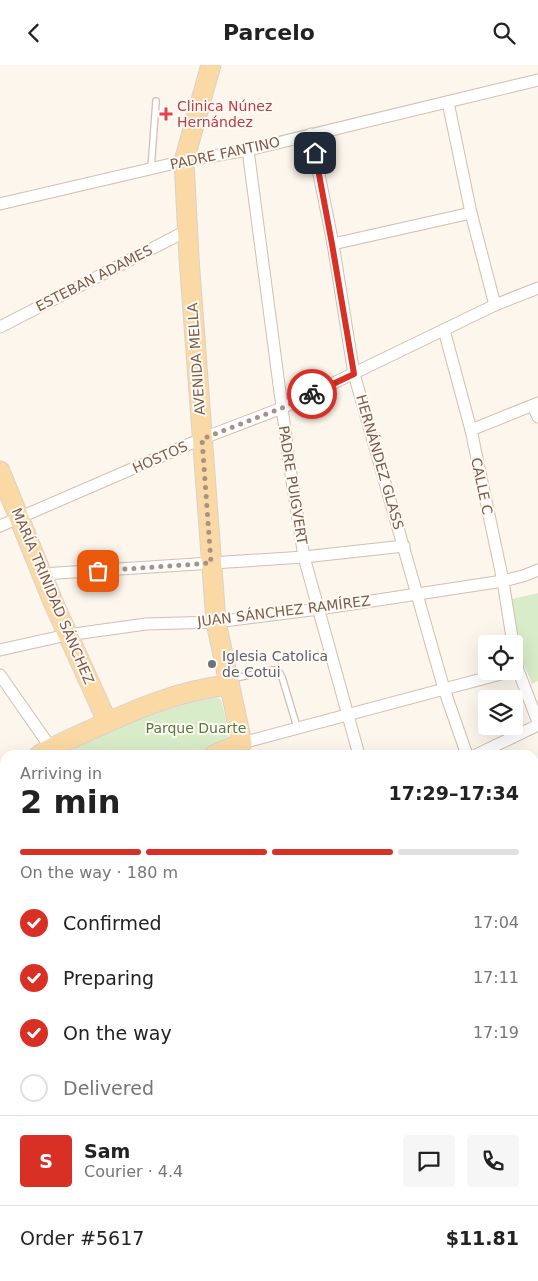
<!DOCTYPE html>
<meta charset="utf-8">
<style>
:root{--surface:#fff;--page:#f6f6f6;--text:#222;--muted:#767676;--line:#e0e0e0;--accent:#d93025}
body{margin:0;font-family:"DejaVu Sans",sans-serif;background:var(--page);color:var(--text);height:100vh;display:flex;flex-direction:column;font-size:19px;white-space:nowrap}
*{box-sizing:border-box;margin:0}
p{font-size:16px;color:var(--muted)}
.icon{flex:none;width:28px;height:28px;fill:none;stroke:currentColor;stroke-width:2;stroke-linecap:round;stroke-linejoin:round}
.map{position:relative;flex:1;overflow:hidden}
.details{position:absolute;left:0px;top:685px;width:539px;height:531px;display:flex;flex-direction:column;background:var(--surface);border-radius:15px 15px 0 0;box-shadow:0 5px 20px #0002}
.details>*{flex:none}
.fabs{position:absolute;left:478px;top:570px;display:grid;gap:10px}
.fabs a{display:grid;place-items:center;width:45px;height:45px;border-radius:5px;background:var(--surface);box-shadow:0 5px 20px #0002;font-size:25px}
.pin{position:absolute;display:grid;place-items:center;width:42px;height:42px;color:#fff;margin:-21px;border-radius:10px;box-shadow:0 2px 8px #0006}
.courier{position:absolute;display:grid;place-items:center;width:50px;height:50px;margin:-25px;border:4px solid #d93025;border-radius:50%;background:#fff;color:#222;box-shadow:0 1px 6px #0007}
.head em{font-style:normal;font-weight:700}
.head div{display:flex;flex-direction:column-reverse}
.head{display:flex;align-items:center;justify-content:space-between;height:85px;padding:0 20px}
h1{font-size:32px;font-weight:700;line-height:38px}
.bar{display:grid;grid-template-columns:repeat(4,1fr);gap:8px 5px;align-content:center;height:60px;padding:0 20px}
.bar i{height:6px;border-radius:4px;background:var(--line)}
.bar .on{background:var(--accent)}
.bar p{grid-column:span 4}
.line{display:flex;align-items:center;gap:12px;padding:0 20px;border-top:1px solid var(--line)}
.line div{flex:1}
.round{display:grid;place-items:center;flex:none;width:52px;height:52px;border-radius:5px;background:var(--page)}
ol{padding:0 20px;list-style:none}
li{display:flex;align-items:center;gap:15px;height:55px}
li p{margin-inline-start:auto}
li .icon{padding:5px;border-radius:50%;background:var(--accent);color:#fff;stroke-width:4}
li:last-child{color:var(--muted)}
li i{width:28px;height:28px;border:2px solid var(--line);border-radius:50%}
header{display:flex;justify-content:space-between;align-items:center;height:65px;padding:0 20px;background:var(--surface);font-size:22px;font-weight:700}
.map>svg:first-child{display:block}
.green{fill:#d8ecc9}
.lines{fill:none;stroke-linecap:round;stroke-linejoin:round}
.service-casing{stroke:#d1beb0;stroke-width:8}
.minor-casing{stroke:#d1beb0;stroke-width:13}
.secondary-casing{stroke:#d6c0b0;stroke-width:18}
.primary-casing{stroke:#dad1cd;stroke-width:21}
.service{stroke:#fff;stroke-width:5.5}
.minor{stroke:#fff;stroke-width:11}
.secondary{stroke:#fff;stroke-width:16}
.primary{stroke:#fbd9a5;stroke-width:19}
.done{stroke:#a89285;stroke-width:5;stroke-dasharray:0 9}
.route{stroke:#d93025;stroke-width:6}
.health-dot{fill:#e0444e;stroke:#fffaf3;stroke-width:2}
.worship-dot{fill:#6b7280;stroke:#fffaf3;stroke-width:2}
.labels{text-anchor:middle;stroke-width:4;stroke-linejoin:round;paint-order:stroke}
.health-label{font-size:14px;fill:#be3a42;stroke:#fffaf3;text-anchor:start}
.street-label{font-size:14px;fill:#7a5c4d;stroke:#fffaf3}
.worship-label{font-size:14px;fill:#5b616d;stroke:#fffaf3;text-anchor:start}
.park-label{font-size:14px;fill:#537a41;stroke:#fffaf3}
</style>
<header><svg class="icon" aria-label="back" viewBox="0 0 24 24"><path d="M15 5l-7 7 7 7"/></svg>Parcelo<svg class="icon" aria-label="search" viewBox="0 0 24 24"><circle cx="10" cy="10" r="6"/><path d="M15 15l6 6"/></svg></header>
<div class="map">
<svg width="538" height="1216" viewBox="0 0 538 1216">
<rect width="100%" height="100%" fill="#fdf6ec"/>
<g class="green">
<polygon points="538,528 538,616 532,619 523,597 508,535"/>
<path d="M 214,630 L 221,635 L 227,658 L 229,678 L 203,690 L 69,689 C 79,677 95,672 109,666 C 143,652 178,640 214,630 Z"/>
</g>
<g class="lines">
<g class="service-casing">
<g id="service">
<polyline points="151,104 156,36"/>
<polyline points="231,614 273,605 279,607 282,612 297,662"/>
<polyline points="414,1211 416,1216"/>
<polyline points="423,1211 425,1216"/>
</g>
</g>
<g class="minor-casing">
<g id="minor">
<polyline points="448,37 471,148 495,240"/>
<polyline points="311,69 333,179 354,309 444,624 467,690"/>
<polyline points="248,85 290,403 304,492 359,690"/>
<polyline points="0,139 184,96 248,85 538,15"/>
<polyline points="333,179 471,148"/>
<polyline points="0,262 188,165"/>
<polyline points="444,265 471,365 503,516 513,579"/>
<polyline points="533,341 538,352"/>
<polyline points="471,365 538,338"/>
<polyline points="0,461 201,374 282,343 495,240 538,223"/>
<polyline points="42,509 304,492 404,481"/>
<polyline points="514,582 518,605 538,657"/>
<polyline points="0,585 67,570 146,559 216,557 319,544 503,516 523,511 538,505"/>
<polyline points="0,610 51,683"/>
<polyline points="242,678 512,606"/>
<polyline points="476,690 538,660"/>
<polyline points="0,734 5,741"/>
<polyline points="534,765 538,763"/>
<polyline points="0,831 5,839"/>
<polyline points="534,874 538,887"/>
<polyline points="0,952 5,949"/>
<polyline points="0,979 5,988"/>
<polyline points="0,1037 5,1035"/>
<polyline points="0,1085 5,1083"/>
<polyline points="0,1136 5,1146"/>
<polyline points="534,1157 538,1179"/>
<polyline points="0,1172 5,1170"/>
<polyline points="41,1211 43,1216"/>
<polyline points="136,1211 139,1216"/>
<polyline points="317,1211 319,1216"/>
</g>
</g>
<g class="secondary-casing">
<g id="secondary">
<polyline points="534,1070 538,1069"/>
<polyline points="220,1216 227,1211"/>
</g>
</g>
<g class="primary-casing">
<g id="primary">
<polyline points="211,0 184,96 189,193 216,557 242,678 214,690"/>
<polyline points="0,406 54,539 107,656"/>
<path d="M 39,690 C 51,683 64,677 77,671 C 125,649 176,625 229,620"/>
<polyline points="0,712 5,709"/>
<polyline points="0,802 5,799"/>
</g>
</g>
<use href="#service" class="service"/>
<use href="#minor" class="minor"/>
<use href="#secondary" class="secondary"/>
<use href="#primary" class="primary"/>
</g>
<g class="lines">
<polyline class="done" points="98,506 211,498 202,374 282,343 312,329"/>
<polyline class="route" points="312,329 354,309 332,179 315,88"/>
</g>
<path class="health-dot" d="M163.5 41.5h5v5h5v5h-5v5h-5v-5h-5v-5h5z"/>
<circle class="worship-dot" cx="212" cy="599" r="5"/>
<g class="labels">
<g class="health-label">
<text x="177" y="46">Clinica Núnez<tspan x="177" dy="16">Hernández</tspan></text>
</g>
<g class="street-label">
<text transform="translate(225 88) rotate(-12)" y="5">PADRE FANTINO</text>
<text transform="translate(94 213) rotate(-27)" y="5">ESTEBAN ADAMES</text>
<text transform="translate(196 294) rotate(-94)" y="5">AVENIDA MELLA</text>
<text transform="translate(160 392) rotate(-24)" y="5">HOSTOS</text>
<text transform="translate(380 397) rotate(74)" y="5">HERNÁNDEZ GLASS</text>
<text transform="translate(293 420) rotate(81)" y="5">PADRE PUIGVERT</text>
<text transform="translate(482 421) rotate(78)" y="5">CALLE C</text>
<text transform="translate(53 531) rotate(67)" y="5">MARÍA TRINIDAD SÁNCHEZ</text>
<text transform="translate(284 546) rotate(-7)" y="5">JUAN SÁNCHEZ RAMÍREZ</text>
</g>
<g class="worship-label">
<text x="222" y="596">Iglesia Catolica<tspan x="222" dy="16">de Cotui</tspan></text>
</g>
<g class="park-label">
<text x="196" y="668">Parque Duarte</text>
</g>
</g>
</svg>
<div class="fabs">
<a><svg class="icon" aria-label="locate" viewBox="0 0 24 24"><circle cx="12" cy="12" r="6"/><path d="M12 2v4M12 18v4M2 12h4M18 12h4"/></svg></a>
<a><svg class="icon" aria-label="layers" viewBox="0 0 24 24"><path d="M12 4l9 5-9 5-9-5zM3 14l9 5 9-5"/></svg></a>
</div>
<div class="pin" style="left:98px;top:506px;background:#ea580c"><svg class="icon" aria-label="bag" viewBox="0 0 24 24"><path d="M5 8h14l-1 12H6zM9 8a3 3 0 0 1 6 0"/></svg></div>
<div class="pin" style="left:315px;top:88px;background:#1f2937"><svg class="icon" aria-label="home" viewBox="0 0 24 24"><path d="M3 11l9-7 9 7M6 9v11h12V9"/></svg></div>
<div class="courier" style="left:312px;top:329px"><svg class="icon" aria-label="bike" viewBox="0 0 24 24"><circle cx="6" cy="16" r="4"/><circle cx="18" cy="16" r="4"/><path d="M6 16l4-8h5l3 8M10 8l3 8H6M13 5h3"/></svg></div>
<section class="details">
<div class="head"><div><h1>2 min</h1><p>Arriving in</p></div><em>17:29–17:34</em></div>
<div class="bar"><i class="on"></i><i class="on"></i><i class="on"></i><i></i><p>On the way · 180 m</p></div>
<ol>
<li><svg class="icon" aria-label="check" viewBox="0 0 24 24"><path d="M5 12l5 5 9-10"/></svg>Confirmed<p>17:04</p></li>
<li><svg class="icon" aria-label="check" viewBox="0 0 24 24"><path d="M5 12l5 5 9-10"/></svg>Preparing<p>17:11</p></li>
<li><svg class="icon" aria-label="check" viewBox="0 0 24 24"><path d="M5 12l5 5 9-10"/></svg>On the way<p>17:19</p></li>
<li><i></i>Delivered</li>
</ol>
<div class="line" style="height:90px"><b class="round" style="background:var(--accent);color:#fff">S</b><div><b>Sam</b><p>Courier · 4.4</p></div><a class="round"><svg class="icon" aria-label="chat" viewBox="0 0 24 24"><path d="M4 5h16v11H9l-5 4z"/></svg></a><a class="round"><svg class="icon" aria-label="phone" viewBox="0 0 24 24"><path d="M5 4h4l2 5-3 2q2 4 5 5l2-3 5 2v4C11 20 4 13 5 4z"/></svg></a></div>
<div class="line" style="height:65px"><div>Order #5617</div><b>$11.81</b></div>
</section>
</div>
